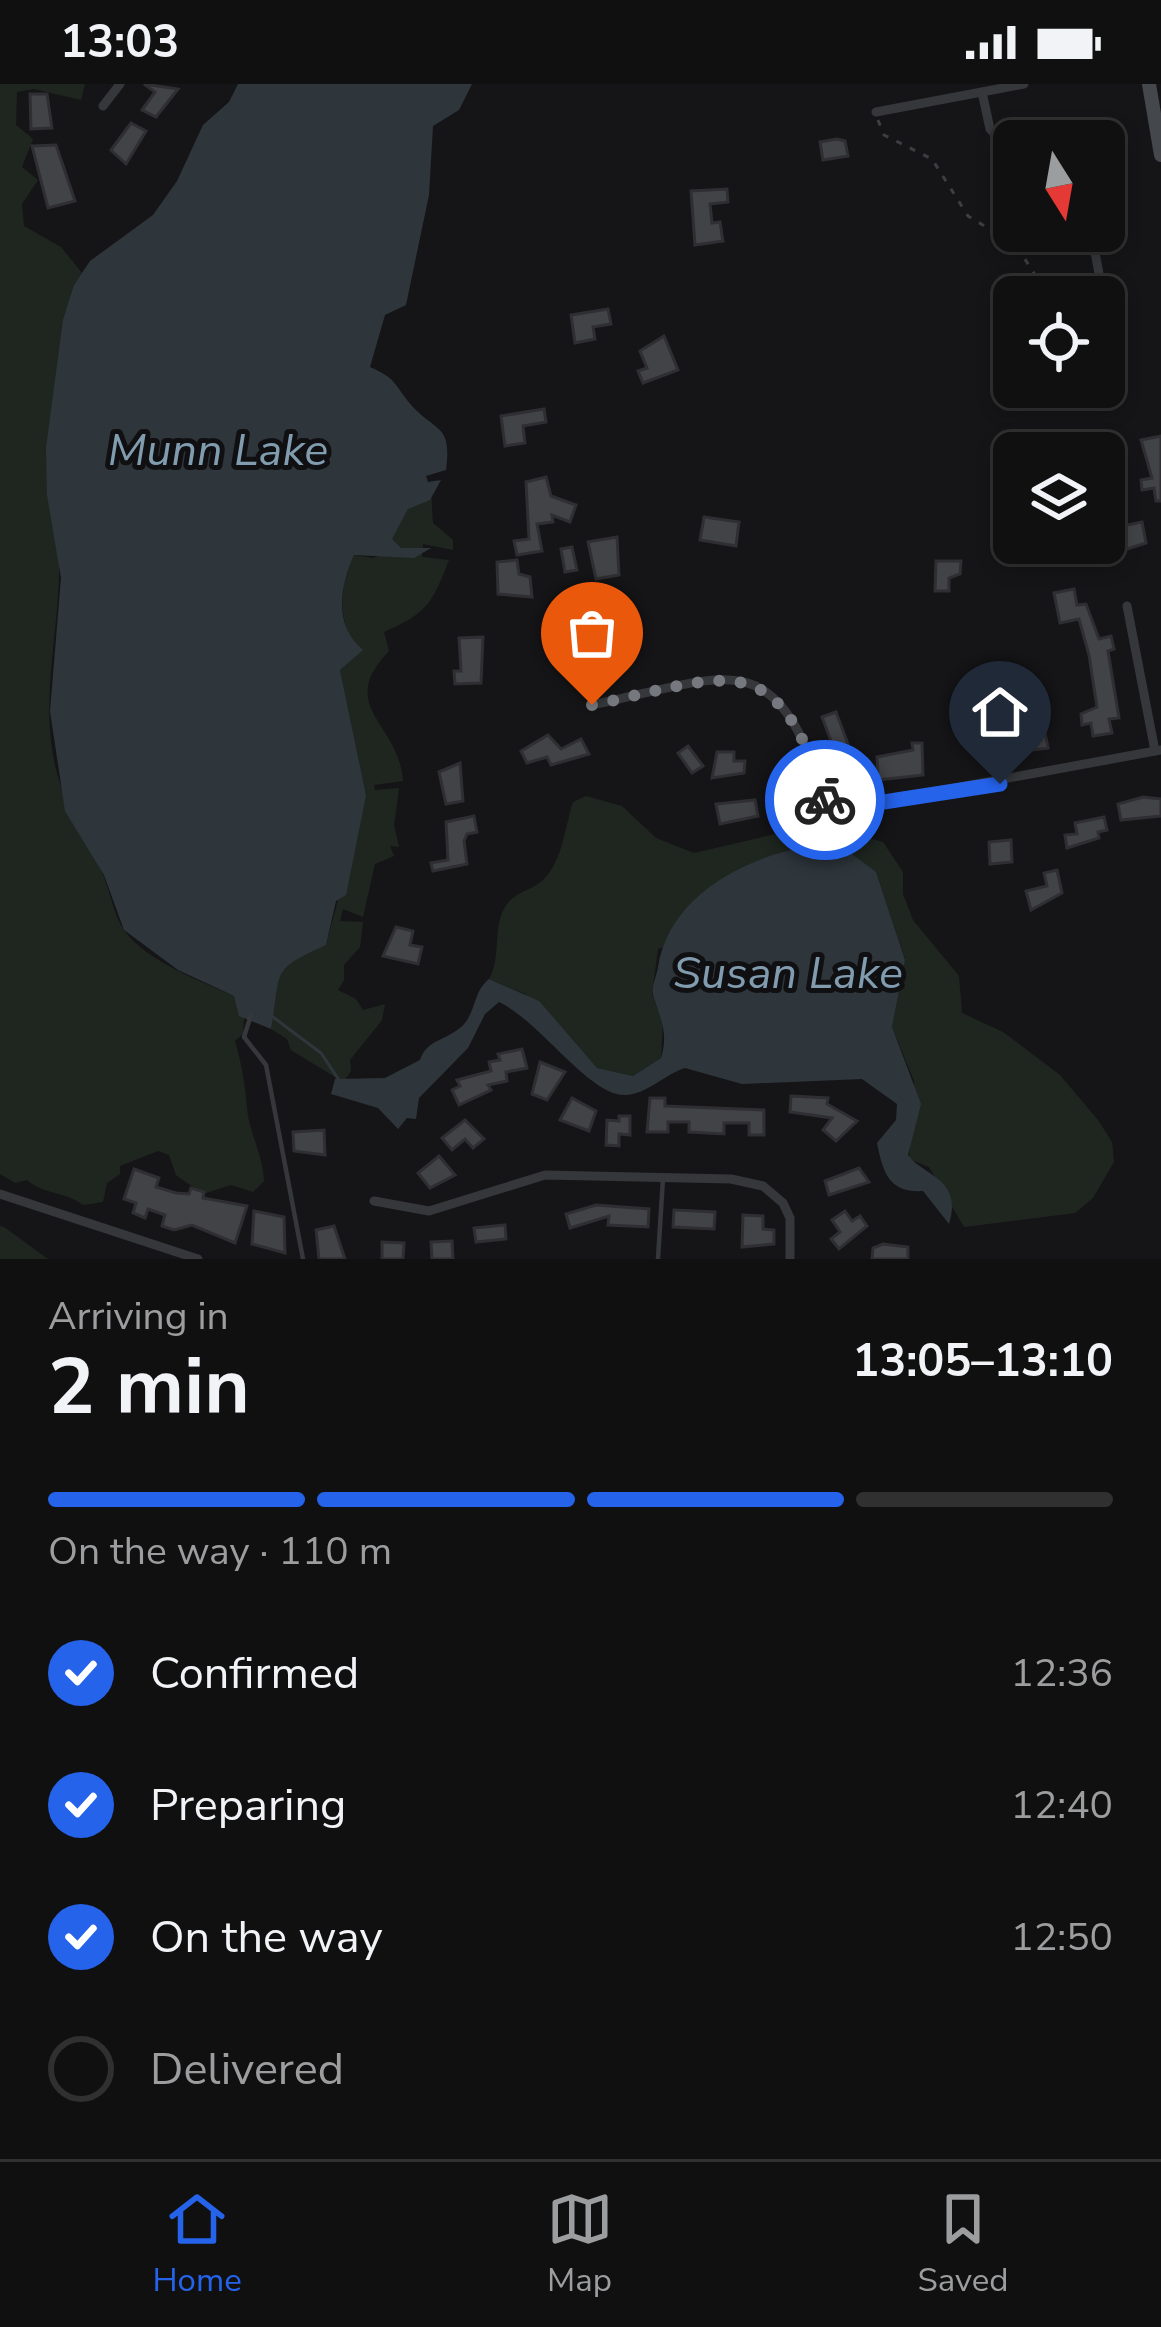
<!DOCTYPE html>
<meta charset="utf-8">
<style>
:root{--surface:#101011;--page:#19191a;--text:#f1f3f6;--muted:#9c9d9f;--line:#303031;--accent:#2563eb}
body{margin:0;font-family:"Nunito Sans",sans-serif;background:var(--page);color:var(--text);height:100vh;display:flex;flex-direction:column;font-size:45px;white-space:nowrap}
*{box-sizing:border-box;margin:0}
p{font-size:39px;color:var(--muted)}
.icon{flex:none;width:66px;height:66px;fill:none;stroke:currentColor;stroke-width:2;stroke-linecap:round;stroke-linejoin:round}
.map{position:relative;height:1175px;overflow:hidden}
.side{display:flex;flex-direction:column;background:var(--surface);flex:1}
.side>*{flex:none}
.needle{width:78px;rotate:169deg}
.tools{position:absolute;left:993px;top:36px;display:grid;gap:24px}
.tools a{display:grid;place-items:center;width:132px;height:132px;border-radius:18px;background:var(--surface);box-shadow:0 6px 18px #0003,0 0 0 3px var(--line);font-size:60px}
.pin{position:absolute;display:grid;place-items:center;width:102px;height:102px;color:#fff;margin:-123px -51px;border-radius:50% 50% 50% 0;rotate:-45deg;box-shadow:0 0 12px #0007}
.pin .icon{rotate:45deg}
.courier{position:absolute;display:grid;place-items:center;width:120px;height:120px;margin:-60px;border:9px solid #2563eb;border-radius:50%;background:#fff;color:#222;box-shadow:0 3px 15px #0007}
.head em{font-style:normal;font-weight:700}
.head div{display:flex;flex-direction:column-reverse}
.head{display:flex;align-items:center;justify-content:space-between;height:204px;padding:0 48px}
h1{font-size:78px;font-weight:700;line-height:90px}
.bar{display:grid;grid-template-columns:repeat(4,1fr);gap:18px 12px;align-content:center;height:144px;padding:0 48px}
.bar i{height:15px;border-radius:9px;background:var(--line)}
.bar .selected{background:var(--accent)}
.bar p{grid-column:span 4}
ol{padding:0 48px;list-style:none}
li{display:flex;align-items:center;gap:36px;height:132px}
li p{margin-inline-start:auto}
li .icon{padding:12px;border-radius:50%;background:var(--accent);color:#fff;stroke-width:4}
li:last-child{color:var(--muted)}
li i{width:66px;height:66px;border:6px solid var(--line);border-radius:50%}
.status{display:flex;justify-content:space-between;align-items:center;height:84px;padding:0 60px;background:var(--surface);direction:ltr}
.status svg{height:33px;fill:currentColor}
.menu{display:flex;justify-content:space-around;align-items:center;height:168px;border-top:3px solid var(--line);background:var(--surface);font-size:33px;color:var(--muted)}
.menu a{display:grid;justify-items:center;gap:6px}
.menu .selected{color:var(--accent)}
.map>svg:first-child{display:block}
.green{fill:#1f2620}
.water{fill:#2e363c}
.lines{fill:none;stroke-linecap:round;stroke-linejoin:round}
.stream{stroke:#2e363c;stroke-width:3}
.building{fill:#424347;stroke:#2f2f33;stroke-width:3}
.path{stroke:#3c3e42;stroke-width:3;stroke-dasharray:6 9;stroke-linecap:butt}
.lane{stroke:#36373b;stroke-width:4.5}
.street{stroke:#36373b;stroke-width:9}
.secondary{stroke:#44474b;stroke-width:14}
.done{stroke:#75787e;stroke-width:12;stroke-dasharray:0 21.6}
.route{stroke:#2563eb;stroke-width:15}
.labels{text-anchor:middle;stroke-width:10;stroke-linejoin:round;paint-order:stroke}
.water-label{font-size:45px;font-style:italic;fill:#819caf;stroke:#101012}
</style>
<div class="status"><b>13:03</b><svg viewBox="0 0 49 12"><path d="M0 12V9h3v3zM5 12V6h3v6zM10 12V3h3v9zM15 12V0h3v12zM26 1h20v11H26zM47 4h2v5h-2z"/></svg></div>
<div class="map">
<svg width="1161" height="1175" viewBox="0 0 1161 1175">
<rect width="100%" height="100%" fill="#151517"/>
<g class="green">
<path d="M 0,0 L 85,0 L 81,16 L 34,5 L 17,8 L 16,41 L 33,55 L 22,83 L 38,96 L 22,120 L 24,142 L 61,163 L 82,189 L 74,201 L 58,456 C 65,531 37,610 56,685 C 65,723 84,752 101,786 C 110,804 112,828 124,846 C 146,877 200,897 234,912 L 244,934 L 243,950 L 235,957 C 242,981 245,1000 247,1024 C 249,1049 263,1070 264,1097 L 253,1108 L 231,1101 L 203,1110 L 176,1091 L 169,1071 L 158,1067 L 120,1082 L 120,1090 L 107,1099 L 103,1118 L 83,1121 C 63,1106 46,1112 27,1096 L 15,1099 L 0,1090 Z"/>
<path d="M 431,407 L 433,439 L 453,456 L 453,466 L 423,460 L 422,473 L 449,476 C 432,520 427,529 384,548 L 389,567 C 335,623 399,638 403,697 L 374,701 L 375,706 L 399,704 L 394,741 L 399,763 L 390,762 L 394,772 L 375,780 L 363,833 L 343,825 L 340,837 L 363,838 L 360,863 L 344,881 L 344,896 L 338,906 L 356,915 L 363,926 L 385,920 L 382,936 L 350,976 L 351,987 L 343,998 L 291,966 L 287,955 L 271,945 C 275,921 272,884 297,870 C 306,866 317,865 326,861 L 366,711 L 340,586 L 361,567 C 335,539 340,504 354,471 L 373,474 L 401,464 L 391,456 L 408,425 Z"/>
<path d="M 586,712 L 622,722 L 656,754 L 694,769 L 801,744 L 833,744 L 883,758 L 903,788 L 903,810 L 913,836 L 959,892 L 962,929 L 1003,948 L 1060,991 L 1098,1036 L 1112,1058 L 1114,1078 L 1093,1114 L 1075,1129 L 964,1143 L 929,1083 L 909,1075 L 914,997 L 892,943 L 905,875 L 876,788 L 658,865 L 652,910 L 663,937 L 661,974 L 633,992 L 597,984 L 525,910 L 489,895 C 502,872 492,844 505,823 C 515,807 531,807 543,796 C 563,777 565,742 573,718 Z"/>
<polygon points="0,1142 4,1143 48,1175 0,1175"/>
</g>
<g class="water">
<path d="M 238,0 L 472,0 L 459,26 L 433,42 L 429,111 L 406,221 L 385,231 L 370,283 C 399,296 393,300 412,322 C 437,349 452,340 446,386 L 426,392 L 428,398 L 441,396 L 430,416 L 408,425 L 392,455 L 401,464 L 431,464 L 414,474 L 354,471 C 340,503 333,541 363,566 L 340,586 L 366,711 L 346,811 L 336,817 L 326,861 C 268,887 282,886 271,945 L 239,932 L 234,912 L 178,886 L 124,846 L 104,791 L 65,727 L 50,627 L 61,494 L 47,411 L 46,364 L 63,236 L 74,201 L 90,177 L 153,131 L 177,97 L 203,41 L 229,18 Z"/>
<path d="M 837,759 L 876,788 L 905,876 L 892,943 L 921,1020 L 908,1071 C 924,1093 963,1094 949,1140 L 923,1107 C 889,1109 883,1089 877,1059 L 896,1036 L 897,1020 L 862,995 L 742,1000 L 685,984 C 665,990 646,1011 625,1011 C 589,1012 540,937 499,918 L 485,930 L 468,964 L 419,1014 L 416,1035 L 407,1034 L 398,1045 L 378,1024 L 331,1010 L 335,995 L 385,994 L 420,976 C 427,954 451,956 465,939 C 476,925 474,907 489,895 L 539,917 L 597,984 L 633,992 L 661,974 C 669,949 660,933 653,911 C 651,903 657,891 658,883 C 670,804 764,763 837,759 Z"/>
</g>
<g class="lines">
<polyline class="stream" points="273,933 321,969 339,996"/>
</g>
<g class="building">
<polygon points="144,0 178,5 156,33 142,26 155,8"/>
<polygon points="30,10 47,10 52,44 31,45"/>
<polygon points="131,39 146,47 126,80 111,66"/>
<polygon points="837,55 845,57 848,72 823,76 820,58"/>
<polygon points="56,61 75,117 48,124 32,62"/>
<polygon points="727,105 728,118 710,120 712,139 720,138 723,157 695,161 691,107"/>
<polygon points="608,225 611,240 593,243 595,255 575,259 571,231"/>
<polygon points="664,252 678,286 643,299 638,287 647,284 640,267"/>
<polygon points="544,325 546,338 523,342 525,359 505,362 501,332"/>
<polygon points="1161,352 1161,417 1156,417 1154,404 1142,406 1141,396 1152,394 1141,356"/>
<polygon points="546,393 551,412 576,421 570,438 552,431 553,438 537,440 542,467 517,471 514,457 529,455 526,398"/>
<polygon points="704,433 739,438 736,462 700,456"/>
<polygon points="1142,438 1146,459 1093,476 1090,466 1077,469 1074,459 1104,459 1120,454 1118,443"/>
<polygon points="617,453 619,491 596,495 588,458"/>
<polygon points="572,463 577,486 565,488 561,465"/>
<polygon points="517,476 519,490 530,493 532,513 498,510 497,478"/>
<polygon points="936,477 961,477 960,490 949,494 949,507 935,507"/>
<polygon points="1074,505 1077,521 1086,520 1099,555 1111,552 1114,565 1108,567 1119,634 1109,635 1112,649 1093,652 1091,639 1082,641 1081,630 1097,623 1089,571 1079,535 1060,539 1054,509"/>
<polygon points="622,524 632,543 623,544 624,553 597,555 602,526"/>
<polygon points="483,553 481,599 455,600 454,587 461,587 459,554"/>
<polygon points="836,628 848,660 834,665 822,633"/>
<polygon points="1041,629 1048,664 1032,666 1030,656 1017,658 1014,640"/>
<polygon points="996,643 1002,670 980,671 970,649"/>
<polygon points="548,651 561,665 581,655 589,670 551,681 547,673 527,679 521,667"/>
<polygon points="912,659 922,659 923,691 878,696 877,673 913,666"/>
<polygon points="688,662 703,682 692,689 678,669"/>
<polygon points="717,668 734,668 734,677 745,677 744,689 712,694"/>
<polygon points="460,679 463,717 446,720 439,688"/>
<polygon points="1143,713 1161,715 1161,732 1121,736 1118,720"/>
<polygon points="755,716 758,732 720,740 716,720"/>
<polygon points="474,732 477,748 467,750 464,757 467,780 433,787 431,779 448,776 446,738"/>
<polygon points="1104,733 1107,746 1098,748 1099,754 1067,764 1065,751 1077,750 1075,739"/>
<polygon points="1011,756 1012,778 990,780 989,758"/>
<polygon points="1057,786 1062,809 1031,826 1026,807 1047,802 1044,789"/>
<polygon points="396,843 413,847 410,861 422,863 418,880 383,872"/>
<polygon points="522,965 527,984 506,988 507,997 488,1001 491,1006 459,1021 452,1006 460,1002 457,996 491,987 489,978 500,976 498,970"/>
<polygon points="540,978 565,988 547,1016 532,1010"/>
<polygon points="791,1012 828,1014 827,1020 857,1037 836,1057 823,1046 832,1034 790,1028"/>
<polygon points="572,1014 596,1027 589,1047 560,1036"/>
<polygon points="650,1014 665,1014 665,1022 764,1026 764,1051 749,1051 749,1039 724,1039 724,1050 689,1048 689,1038 668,1038 668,1048 647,1048"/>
<polygon points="619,1032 630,1032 630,1051 619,1050 619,1062 606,1061 607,1036 619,1037"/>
<polygon points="465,1036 484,1055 473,1064 465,1055 452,1066 442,1054"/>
<polygon points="324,1046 325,1071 294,1067 293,1048"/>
<polygon points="439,1072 455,1091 430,1104 418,1089"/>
<polygon points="859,1084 869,1098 829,1111 825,1097"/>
<polygon points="134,1085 159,1094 156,1103 176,1109 189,1110 191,1104 204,1108 203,1114 247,1122 235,1159 192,1141 174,1146 162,1142 165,1131 148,1125 145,1134 133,1129 136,1119 124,1115"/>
<polygon points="596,1121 649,1125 648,1143 608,1141 609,1132 570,1144 566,1130"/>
<polygon points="674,1126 715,1128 714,1145 673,1143"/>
<polygon points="254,1127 284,1133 285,1169 252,1160"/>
<polygon points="845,1127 852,1137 860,1132 867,1142 839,1165 831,1155 840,1148 832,1136"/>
<polygon points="743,1131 763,1132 763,1145 774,1146 774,1160 742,1163"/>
<polygon points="505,1141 506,1155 476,1158 474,1144"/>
<polygon points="334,1142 345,1175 319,1175 316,1146"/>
<polygon points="452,1157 453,1175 432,1175 431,1158"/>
<polygon points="382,1158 404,1159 403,1175 382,1175"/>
<polygon points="883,1160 908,1163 908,1175 872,1175 873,1164"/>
</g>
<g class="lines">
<g class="path">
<polyline points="878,36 884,51 932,75 968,132 1016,161 1049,213"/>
<polyline points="1006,155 1014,136"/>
</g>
<g class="lane">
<polyline points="251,931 244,953 266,981 303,1175"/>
<polyline points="658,1175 663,1094"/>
</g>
<g class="street">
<polyline points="982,8 990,45 1014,69"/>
<polyline points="103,22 120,0"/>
<polyline points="876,28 1024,0"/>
<polyline points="1091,147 1104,216"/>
<polyline points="1127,522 1155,667"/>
<path d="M 592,621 C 728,593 776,554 825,717 L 845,724 L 1161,666"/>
<polyline points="0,1110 198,1175"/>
<polyline points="374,1117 429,1127 545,1091 731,1095 763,1102 783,1119 790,1134 790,1175"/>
</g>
<polyline class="secondary" points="1149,0 1161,71"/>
</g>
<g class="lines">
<path class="done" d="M 592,621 C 724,594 777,556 825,716"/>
<polyline class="route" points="825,716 845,724 1000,700"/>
</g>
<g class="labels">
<g class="water-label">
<text x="218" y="381">Munn Lake</text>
<text x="788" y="904">Susan Lake</text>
</g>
</g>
</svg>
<div class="tools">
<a><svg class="needle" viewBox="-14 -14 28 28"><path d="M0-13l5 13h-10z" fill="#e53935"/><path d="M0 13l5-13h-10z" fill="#9c9d9f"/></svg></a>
<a><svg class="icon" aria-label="locate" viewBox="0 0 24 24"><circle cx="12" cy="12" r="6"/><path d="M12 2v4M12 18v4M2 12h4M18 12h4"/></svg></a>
<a><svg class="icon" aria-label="layers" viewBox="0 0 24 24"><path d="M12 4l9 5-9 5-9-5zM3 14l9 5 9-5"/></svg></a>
</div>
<div class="pin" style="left:592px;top:621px;background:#ea580c"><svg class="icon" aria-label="bag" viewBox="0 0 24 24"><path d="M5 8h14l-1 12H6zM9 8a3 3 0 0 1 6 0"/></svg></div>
<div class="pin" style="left:1000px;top:700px;background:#1f2937"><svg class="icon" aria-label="home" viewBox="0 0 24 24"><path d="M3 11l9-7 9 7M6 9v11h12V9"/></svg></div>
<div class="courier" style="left:825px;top:716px"><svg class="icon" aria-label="bike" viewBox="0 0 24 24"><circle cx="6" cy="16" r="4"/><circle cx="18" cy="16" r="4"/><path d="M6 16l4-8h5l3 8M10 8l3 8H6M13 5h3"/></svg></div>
</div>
<section class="side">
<div class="head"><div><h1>2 min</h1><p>Arriving in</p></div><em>13:05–13:10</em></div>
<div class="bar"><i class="selected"></i><i class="selected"></i><i class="selected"></i><i></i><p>On the way · 110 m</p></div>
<ol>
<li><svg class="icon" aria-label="check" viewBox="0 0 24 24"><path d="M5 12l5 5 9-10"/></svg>Confirmed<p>12:36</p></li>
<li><svg class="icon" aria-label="check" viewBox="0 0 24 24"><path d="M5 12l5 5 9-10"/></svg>Preparing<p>12:40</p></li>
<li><svg class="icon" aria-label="check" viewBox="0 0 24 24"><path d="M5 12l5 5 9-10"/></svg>On the way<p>12:50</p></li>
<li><i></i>Delivered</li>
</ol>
</section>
<nav class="menu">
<a class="selected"><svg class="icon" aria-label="home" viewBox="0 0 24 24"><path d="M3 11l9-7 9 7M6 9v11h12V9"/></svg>Home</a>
<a><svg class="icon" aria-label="map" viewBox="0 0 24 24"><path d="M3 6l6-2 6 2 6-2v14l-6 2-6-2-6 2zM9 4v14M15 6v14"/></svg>Map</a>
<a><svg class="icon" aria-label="saved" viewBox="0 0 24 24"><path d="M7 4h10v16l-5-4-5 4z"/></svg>Saved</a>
</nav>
